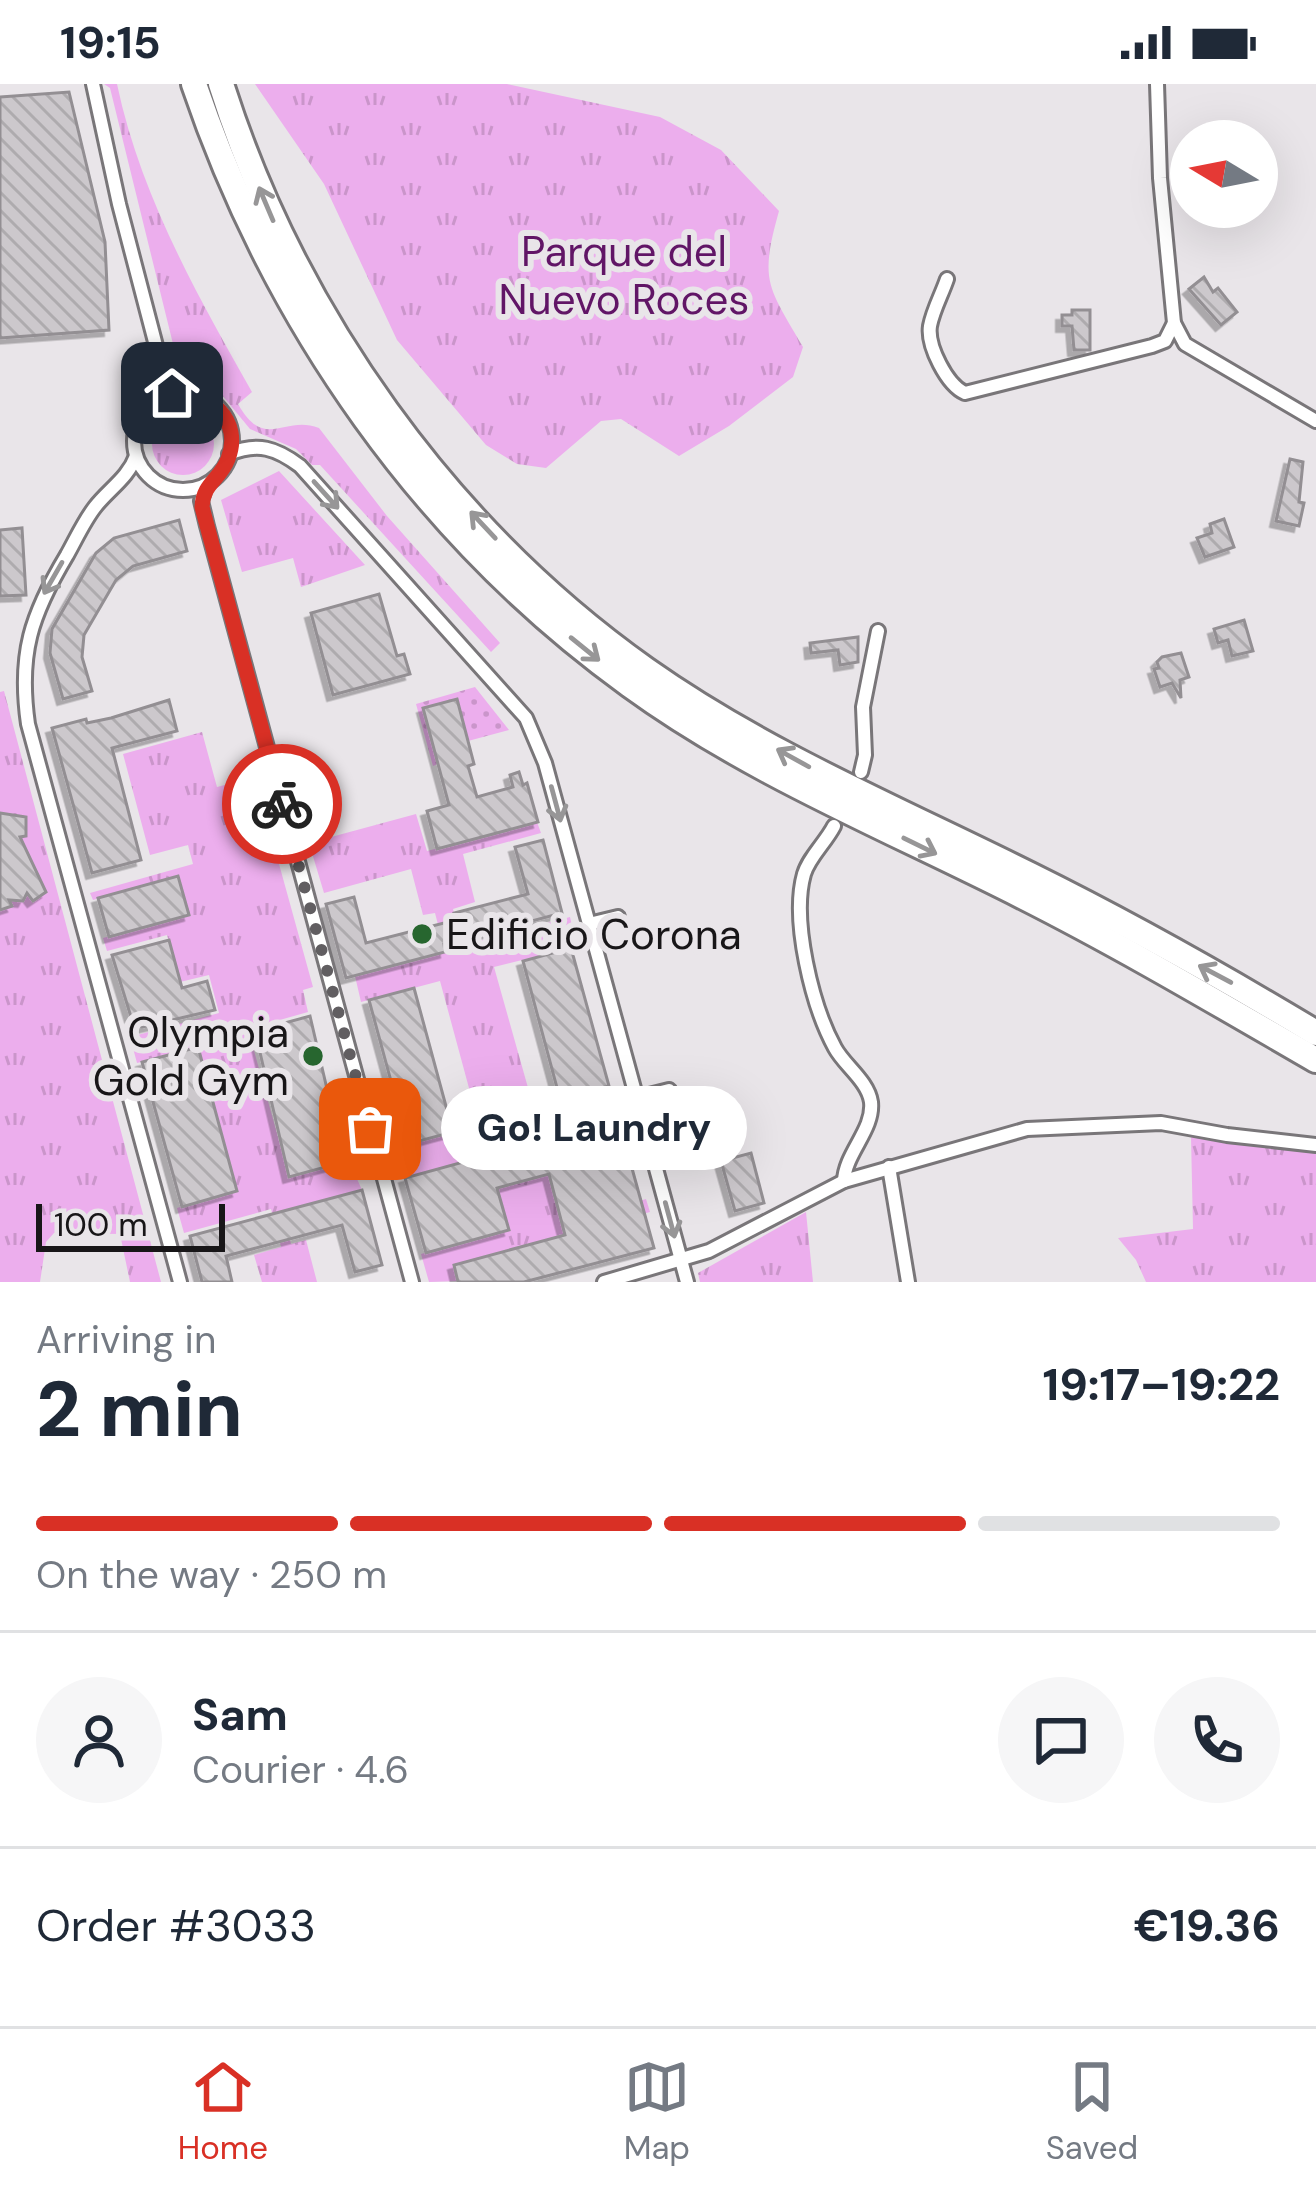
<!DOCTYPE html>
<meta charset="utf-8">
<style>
:root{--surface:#fff;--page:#f6f6f7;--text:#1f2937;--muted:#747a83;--line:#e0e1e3;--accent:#d93025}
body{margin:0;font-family:"DM Sans",sans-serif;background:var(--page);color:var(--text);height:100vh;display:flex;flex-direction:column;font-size:45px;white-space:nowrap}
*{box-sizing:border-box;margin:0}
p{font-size:39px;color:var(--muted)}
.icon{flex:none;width:66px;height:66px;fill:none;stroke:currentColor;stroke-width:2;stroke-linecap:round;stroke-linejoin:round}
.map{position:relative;height:1198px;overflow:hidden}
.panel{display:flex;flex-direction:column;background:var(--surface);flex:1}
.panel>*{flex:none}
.needle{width:78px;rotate:280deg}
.controls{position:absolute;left:1170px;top:36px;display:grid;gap:24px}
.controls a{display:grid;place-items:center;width:108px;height:108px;border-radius:50%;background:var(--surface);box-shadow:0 12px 48px #0002;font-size:60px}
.scale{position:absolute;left:36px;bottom:30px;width:189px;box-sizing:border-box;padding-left:12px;border:6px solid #181618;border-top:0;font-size:33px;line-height:42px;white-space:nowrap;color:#181618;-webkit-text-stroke:9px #e9e5e9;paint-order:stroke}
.pin{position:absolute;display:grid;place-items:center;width:102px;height:102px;color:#fff;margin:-51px;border-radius:24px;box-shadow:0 6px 18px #0006}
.courier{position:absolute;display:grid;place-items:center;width:120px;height:120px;margin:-60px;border:9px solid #d93025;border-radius:50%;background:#fff;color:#222;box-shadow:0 3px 15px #0007}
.bubble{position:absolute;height:84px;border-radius:42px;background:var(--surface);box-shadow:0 12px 48px #0002;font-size:39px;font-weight:800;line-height:84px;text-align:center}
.summary em{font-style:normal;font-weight:800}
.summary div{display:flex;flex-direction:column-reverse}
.summary{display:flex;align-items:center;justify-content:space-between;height:204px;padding:0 36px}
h1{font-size:78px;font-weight:800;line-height:90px}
.bar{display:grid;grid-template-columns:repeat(4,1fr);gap:18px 12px;align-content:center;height:144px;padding:0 36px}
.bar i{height:15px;border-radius:9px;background:var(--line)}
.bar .current{background:var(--accent)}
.bar p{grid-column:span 4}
.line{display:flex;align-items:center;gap:30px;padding:0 36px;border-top:3px solid var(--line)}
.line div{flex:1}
.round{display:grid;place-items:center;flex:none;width:126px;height:126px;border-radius:63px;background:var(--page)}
.status{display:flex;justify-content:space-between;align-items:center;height:84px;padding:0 60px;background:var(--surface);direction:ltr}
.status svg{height:33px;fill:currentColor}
.dock{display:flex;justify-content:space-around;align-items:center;height:168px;border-top:3px solid var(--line);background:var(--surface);font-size:33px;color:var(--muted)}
.dock a{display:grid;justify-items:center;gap:6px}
.dock .current{color:var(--accent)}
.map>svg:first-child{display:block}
.grass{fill:url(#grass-tufts)}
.garden{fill:url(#garden-dots)}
.building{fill:url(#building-back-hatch);stroke:#938f93;stroke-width:3;filter:url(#shadow)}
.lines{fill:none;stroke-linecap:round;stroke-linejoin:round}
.minor-casing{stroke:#797679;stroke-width:18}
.motorway-casing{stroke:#797679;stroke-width:30}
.minor{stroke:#fff;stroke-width:12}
.motorway{stroke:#fff;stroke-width:24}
.oneway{stroke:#979697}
.done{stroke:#615e61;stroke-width:12;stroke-dasharray:0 21.6}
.route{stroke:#d93025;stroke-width:15}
.poi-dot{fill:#27662f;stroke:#e9e5e9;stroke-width:4.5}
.labels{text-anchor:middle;stroke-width:12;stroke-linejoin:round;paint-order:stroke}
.park-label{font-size:42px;fill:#611566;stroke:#e9e5e9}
.poi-label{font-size:42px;fill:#181618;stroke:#e9e5e9;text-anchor:start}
</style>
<div class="status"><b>19:15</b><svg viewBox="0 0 49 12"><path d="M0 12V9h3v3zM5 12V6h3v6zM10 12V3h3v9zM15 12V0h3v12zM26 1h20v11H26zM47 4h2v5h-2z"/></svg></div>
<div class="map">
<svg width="1316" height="1198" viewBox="0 0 1316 1198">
<defs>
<pattern id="grass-tufts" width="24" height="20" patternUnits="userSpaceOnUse" patternTransform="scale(3)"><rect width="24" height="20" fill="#ecaeed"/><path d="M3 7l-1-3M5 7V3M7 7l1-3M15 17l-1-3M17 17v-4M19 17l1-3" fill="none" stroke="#ca95ca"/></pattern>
<pattern id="garden-dots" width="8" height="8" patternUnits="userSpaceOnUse" patternTransform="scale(3)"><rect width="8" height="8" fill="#ecaeed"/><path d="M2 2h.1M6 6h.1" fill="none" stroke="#ca95ca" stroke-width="1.8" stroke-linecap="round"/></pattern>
<pattern id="building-back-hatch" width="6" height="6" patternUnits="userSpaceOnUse" patternTransform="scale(3)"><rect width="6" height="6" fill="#ccc8cc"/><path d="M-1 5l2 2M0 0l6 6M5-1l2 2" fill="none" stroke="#aeabae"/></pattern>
<filter id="shadow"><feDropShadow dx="-5.5" dy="5.5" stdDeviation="0" flood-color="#0004"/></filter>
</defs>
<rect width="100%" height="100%" fill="#e9e5e9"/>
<g class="grass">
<path d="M 104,0 L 117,0 C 140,110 197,211 252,308 L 238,320 C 265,368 284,330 319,344 L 387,432 L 500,559 L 491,568 L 320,381 L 312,381 L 296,365 L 250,345 L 222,311 L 176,288 L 170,269 L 174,264 L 110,4 Z"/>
<path d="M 255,0 L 507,0 L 660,33 L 721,66 L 779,127 C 759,198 768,202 803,263 L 793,293 L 729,342 L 679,372 L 621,335 L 601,337 L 546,384 L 517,380 L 486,361 L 397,256 L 324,100 Z"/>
<circle cx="183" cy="360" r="31"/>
<polygon points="279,387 365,481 301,503 293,474 242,488 221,416"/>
<polygon points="4,607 161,1198 130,1198 120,1150 54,1149 46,1158 40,1198 0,1198 0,608"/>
<polygon points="202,648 217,703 255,693 313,903 303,906 308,928 248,945 289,1093 349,1077 362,1106 282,1128 291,1160 306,1156 317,1198 262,1198 254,1171 281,1163 271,1125 184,1149 177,1124 237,1107 198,964 137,979 130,953 219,929 209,891 180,898 167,851 107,867 103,854 188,831 178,792 93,816 90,809 193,780 188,761 150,771 123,670"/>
<polygon points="416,730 427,767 537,738 541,749 463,770 475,818 453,825 463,861 570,833 576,859 571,864 494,883 534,1025 609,1002 616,1005 623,1029 517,1058 527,1095 549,1090 562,1138 646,1115 650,1128 454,1181 458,1197 429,1198 421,1170 508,1146 497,1104 516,1099 507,1066 409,1093 402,1062 479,1041 440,897 361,918 355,892 445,868 435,829 423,831 411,785 324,809 309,759"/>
<polygon points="1191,1053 1316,1069 1316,1198 1146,1198 1136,1176 1118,1154 1193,1145"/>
<polygon points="806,1128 813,1198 700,1198 698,1189"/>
</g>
<polygon class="garden" points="475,603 509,646 468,657 457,615 424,624 438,680 433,682 416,620"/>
<g class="building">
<polygon points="69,8 105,158 109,246 0,254 0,13"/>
<polygon points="1204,193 1213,208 1218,204 1237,228 1221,241 1189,205"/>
<polygon points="1072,226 1090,226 1090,266 1074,266 1072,242 1062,242 1062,231 1072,231"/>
<polygon points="1290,375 1303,378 1299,418 1304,419 1299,442 1276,437"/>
<polygon points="1224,435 1234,463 1205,473 1197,454 1212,449 1210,440"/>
<polygon points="179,436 187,467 133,482 116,496 84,551 82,573 92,607 63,615 50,569 52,545 96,469 114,454"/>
<polygon points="22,444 26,511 0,512 0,446"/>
<polygon points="379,510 397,572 404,570 410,590 333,611 311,529"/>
<polygon points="1244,536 1253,567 1232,572 1228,556 1218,559 1214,545"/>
<polygon points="858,553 858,578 840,581 838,566 811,569 810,559"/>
<polygon points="1181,569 1189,593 1180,596 1181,614 1172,599 1160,603 1154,585 1159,584 1157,578 1162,573"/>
<polygon points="457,615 474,680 468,682 477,713 513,703 510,691 519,688 523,701 527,699 538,738 437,765 427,727 449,721 423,624"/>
<polygon points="169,616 177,647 112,664 141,776 92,789 52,644 86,635 87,639 111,634"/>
<polygon points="0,729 26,733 26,752 20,753 46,808 33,817 27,809 23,817 9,816 12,822 0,826"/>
<polygon points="543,756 562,829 444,860 445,868 346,894 326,820 354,813 366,859 456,836 454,829 528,810 515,763"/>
<polygon points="178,792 189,831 109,853 98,814"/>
<polygon points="169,856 182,904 207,897 215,926 142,943 131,933 112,871"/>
<polygon points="571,864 609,1002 560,1015 523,877"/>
<polygon points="414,904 453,1048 408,1060 369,916"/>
<polygon points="310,932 344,1078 289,1093 255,947"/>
<polygon points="198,963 237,1107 182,1123 142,978"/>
<polygon points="617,1030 654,1164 524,1198 458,1198 454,1181 565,1151 549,1090 497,1104 509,1146 426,1169 405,1094 518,1063 517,1058"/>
<polygon points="751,1069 764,1119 735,1127 721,1077"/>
<polygon points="362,1106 382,1181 355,1188 342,1141 226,1172 232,1198 202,1198 190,1152"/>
</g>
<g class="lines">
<g class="minor-casing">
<g id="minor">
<polyline points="93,0 119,120 160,277 161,299 157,315"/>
<polyline points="1157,0 1160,94 1174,239 1185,260 1316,337"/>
<path d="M 947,195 C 942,210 933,226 930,242 C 927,262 947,301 965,309 L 1152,262 L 1165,257 L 1174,239"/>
<circle cx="183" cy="357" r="49"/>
<path d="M 229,370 C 258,358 276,364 300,382 L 526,634 L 545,679 L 687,1198"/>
<path d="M 136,372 C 128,394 109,405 95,423 C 84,437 76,455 67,471 C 31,531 18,570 28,640 L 180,1198"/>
<polyline points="206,401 201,417 207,442 412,1198"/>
<polyline points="861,688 865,671 863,623 878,547"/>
<path d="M 834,742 C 826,758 809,773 804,790 C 791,836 812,922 835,964 C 844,981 868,997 871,1018 C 874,1046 845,1069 844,1097"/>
<polyline points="589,840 618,833"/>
<polyline points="637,1014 669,1006"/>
<polyline points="889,1083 908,1198"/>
<polyline points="604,1198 709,1167 844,1097 1027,1045 1161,1039 1227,1051 1316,1061"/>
</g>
</g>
<g class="motorway-casing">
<g id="motorway">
<path d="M 194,0 C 275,239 425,453 630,601 C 751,689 890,745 1022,812 C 1123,863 1219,920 1316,976"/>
<path d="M 221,0 C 294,231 447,445 646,586 C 765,670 900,726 1030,791 C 1127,839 1223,893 1316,949"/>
</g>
</g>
<use href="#minor" class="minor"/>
<use href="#motorway" class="motorway"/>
</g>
<defs><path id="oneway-shaft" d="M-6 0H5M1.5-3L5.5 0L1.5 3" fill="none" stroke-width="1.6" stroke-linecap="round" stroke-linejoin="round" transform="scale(3)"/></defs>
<g class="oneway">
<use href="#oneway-shaft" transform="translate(266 120) rotate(-113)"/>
<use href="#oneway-shaft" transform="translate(326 411) rotate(48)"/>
<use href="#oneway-shaft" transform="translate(483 441) rotate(-133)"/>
<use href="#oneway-shaft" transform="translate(53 494) rotate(120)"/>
<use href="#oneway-shaft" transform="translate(585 565) rotate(39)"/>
<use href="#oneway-shaft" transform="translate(793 674) rotate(-151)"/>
<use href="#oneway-shaft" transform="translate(556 720) rotate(75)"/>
<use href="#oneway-shaft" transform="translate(920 762) rotate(26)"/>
<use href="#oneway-shaft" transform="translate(1215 890) rotate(-152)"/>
<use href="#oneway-shaft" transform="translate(670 1136) rotate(75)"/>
</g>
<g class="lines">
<polyline class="done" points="282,720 370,1045"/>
<path class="route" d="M 172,309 C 210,306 243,337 228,375 C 220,396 203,399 202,423 L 282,720"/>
</g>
<g class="poi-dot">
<circle cx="422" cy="850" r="12"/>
<circle cx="313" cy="972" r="12"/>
</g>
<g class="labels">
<g class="park-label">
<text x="624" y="182">Parque del<tspan x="624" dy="48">Nuevo Roces</tspan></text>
</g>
<g class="poi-label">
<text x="446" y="865">Edificio Corona</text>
<text x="289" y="963" text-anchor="end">Olympia<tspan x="289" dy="48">Gold Gym</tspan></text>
</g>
</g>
</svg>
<div class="controls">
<a><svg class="needle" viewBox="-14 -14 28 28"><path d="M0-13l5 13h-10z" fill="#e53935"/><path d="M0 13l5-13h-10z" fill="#747a83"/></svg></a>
</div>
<div class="scale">100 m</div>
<div class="pin" style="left:370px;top:1045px;background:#ea580c"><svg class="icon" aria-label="bag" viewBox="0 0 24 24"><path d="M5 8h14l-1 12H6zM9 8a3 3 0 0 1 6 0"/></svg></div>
<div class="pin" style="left:172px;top:309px;background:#1f2937"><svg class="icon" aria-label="home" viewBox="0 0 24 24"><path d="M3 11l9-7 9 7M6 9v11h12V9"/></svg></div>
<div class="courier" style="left:282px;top:720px"><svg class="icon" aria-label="bike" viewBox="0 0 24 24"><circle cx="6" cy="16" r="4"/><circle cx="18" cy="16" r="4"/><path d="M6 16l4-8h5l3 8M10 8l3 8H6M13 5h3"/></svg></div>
<div class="bubble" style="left:441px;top:1002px;width:306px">Go! Laundry</div>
</div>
<section class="panel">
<div class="summary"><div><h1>2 min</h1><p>Arriving in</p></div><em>19:17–19:22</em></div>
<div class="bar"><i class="current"></i><i class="current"></i><i class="current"></i><i></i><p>On the way · 250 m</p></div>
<div class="line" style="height:216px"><a class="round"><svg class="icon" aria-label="person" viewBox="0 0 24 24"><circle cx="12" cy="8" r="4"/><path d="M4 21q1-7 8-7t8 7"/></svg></a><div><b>Sam</b><p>Courier · 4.6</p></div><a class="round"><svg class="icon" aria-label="chat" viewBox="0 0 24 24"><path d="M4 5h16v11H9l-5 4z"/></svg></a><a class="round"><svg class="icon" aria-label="phone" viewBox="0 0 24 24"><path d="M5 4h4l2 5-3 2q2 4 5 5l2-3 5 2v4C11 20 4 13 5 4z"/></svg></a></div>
<div class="line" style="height:156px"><div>Order #3033</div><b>€19.36</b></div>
</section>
<nav class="dock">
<a class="current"><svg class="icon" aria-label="home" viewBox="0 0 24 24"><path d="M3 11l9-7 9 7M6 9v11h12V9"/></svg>Home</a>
<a><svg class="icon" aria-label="map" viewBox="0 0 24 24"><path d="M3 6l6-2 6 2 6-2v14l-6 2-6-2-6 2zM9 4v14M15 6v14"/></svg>Map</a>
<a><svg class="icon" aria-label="saved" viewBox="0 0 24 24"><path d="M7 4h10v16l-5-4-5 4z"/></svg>Saved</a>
</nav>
